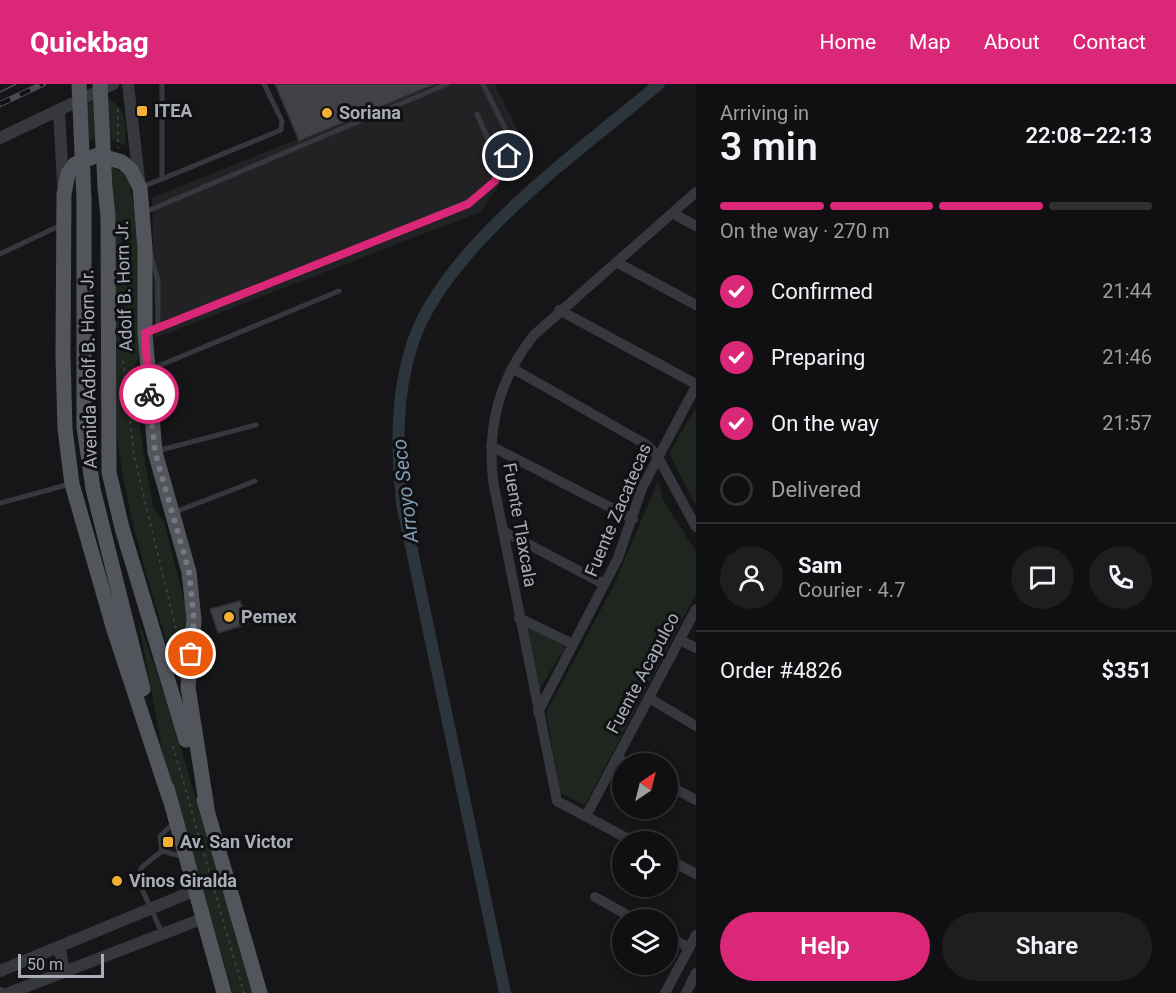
<!DOCTYPE html>
<meta charset="utf-8">
<style>
:root{--surface:#101012;--page:#1e1e20;--text:#f1f3f6;--muted:#9c9d9f;--line:#303032;--accent:#db2777}
body{margin:0;font-family:Roboto,sans-serif;background:var(--page);color:var(--text);height:100vh;display:flex;flex-direction:column;font-size:22px;white-space:nowrap}
*{box-sizing:border-box;margin:0}
p{font-size:20px;color:var(--muted)}
.icon{flex:none;width:33px;height:33px;fill:none;stroke:currentColor;stroke-width:2;stroke-linecap:round;stroke-linejoin:round}
.map{position:relative;flex:1;overflow:hidden}
.side{display:flex;flex-direction:column;background:var(--surface);width:480px}
.side>*{flex:none}
.needle{width:39px;rotate:35deg}
.tools{position:absolute;left:612px;top:669px;display:grid;gap:12px}
.tools a{display:grid;place-items:center;width:66px;height:66px;border-radius:50%;background:var(--surface);box-shadow:0 3px 9px #0003,0 0 0 2px var(--line);font-size:30px}
.scale{position:absolute;left:18px;bottom:15px;width:86px;box-sizing:border-box;padding-left:6px;border:3px solid #a8adb8;border-top:0;font-size:16px;line-height:21px;white-space:nowrap;color:#a8adb8;-webkit-text-stroke:4px #111113;paint-order:stroke}
.pin{position:absolute;display:grid;place-items:center;width:51px;height:51px;color:#fff;margin:-26px;border:3px solid #fff;border-radius:50%;box-shadow:0 2px 6px #0007}
.courier{position:absolute;display:grid;place-items:center;width:60px;height:60px;margin:-30px;border:4px solid #db2777;border-radius:50%;background:#fff;color:#222;box-shadow:0 2px 8px #0007}
.overview em{font-style:normal;font-weight:600}
.overview div{display:flex;flex-direction:column-reverse}
.overview{display:flex;align-items:center;justify-content:space-between;height:102px;padding:0 24px}
h1{font-size:39px;font-weight:600;line-height:45px}
.bar{display:grid;grid-template-columns:repeat(4,1fr);gap:9px 6px;align-content:center;height:72px;padding:0 24px}
.bar i{height:8px;border-radius:4px;background:var(--line)}
.bar .active{background:var(--accent)}
.bar p{grid-column:span 4}
.line{display:flex;align-items:center;gap:15px;padding:0 24px;border-top:2px solid var(--line)}
.line div{flex:1}
.round{display:grid;place-items:center;flex:none;width:63px;height:63px;border-radius:32px;background:var(--page)}
ol{padding:0 24px;list-style:none}
li{display:flex;align-items:center;gap:18px;height:66px}
li p{margin-inline-start:auto}
li .icon{padding:6px;border-radius:50%;background:var(--accent);color:#fff;stroke-width:4}
li:last-child{color:var(--muted)}
li i{width:33px;height:33px;border:3px solid var(--line);border-radius:50%}
.button{display:flex;gap:12px;margin-top:auto;padding:12px 24px}
.button a{flex:1;height:69px;border-radius:36px;background:var(--accent);color:#fff;font-size:24px;font-weight:600;line-height:69px;text-align:center}
.button a+a{background:var(--page);color:var(--text)}
header{display:flex;align-items:center;gap:36px;box-sizing:border-box;height:84px;padding:0 30px;background:var(--accent);color:#fff}
header strong{font-size:28px}
nav{display:flex;gap:33px;margin-inline-start:auto;font-size:21px}
main{display:flex;flex:1;min-height:0}
.map>svg:first-child{display:block}
.built{fill:#222225}
.green{fill:#1e261f}
.lines{fill:none;stroke-linecap:round;stroke-linejoin:round}
.canal{stroke:#2c353c;stroke-width:12}
.building{fill:#404145;stroke:#303034;stroke-width:1.5}
.path{stroke:#3d3f44;stroke-width:2;stroke-dasharray:3 4.5;stroke-linecap:butt}
.service{stroke:#37383d;stroke-width:5}
.minor{stroke:#37383d;stroke-width:10}
.tertiary{stroke:#37383d;stroke-width:12}
.primary{stroke:#53555c;stroke-width:15}
.tram{stroke:#4a4c52;stroke-width:1.5}
.rail-casing{stroke:#4a4c52;stroke-width:6}
.rail{stroke:#111113;stroke-width:4;stroke-dasharray:11;stroke-linecap:butt}
.primary-bridge{stroke:#53555c;stroke-width:15}
.done{stroke:#757880;stroke-width:6;stroke-dasharray:0 10.8}
.route{stroke:#db2777;stroke-width:8}
.poi-dot{fill:#f2b134;stroke:#111113;stroke-width:2}
.labels{text-anchor:middle;stroke-width:6;stroke-linejoin:round;paint-order:stroke}
.poi-label{font-size:18px;font-weight:bold;fill:#a8adb8;stroke:#111113;text-anchor:start}
.street-label{font-size:18px;fill:#a8adb8;stroke:#111113}
.water-label{font-size:20px;font-style:italic;fill:#7f9bb3;stroke:#111113}
</style>
<header>
<strong>Quickbag</strong>
<nav><a>Home</a><a>Map</a><a>About</a><a>Contact</a></nav>
</header>
<main>
<div class="map">
<svg width="696" height="909" viewBox="0 0 696 909">
<rect width="100%" height="100%" fill="#161618"/>
<polygon class="built" points="433,0 495,0 526,63 480,128 155,254 152,114"/>
<g class="green">
<path d="M 108,14 C 128,27 125,40 126,62 C 104,51 95,51 74,64 L 74,33 L 94,16 Z"/>
<path d="M 112,82 L 128,93 L 137,140 L 139,273 L 131,292 L 153,424 L 164,437 L 188,533 L 184,596 L 178,596 C 153,512 125,430 116,343 Z"/>
<polygon points="696,324 696,422 669,369"/>
<polygon points="658,397 663,416 696,468 696,510 585,721 560,709 546,629 613,503"/>
<polygon points="138,534 176,647 252,909 233,909 163,671"/>
<polygon points="525,540 566,562 539,606"/>
</g>
<g class="lines">
<path class="canal" d="M 505,909 L 402,419 C 397,365 395,314 412,261 C 443,163 581,66 659,0"/>
</g>
<g class="building">
<polygon points="275,0 435,0 299,57"/>
<polygon points="240,517 248,540 218,549 210,525"/>
</g>
<g class="lines">
<g class="path">
<polyline points="118,25 118,64"/>
<polyline points="123,277 134,372 178,553"/>
<polyline points="173,662 244,909"/>
</g>
<g class="service">
<polyline points="162,0 162,95 281,46 282,37 264,0"/>
<polyline points="477,30 502,87"/>
<polyline points="141,103 162,95"/>
<polyline points="145,128 447,0"/>
<polyline points="150,168 158,197 158,243"/>
<polyline points="0,170 61,141"/>
<path d="M 148,248 L 477,114 C 497,98 510,80 510,54 L 483,0"/>
<polyline points="151,285 339,207"/>
<polyline points="157,367 256,341"/>
<polyline points="0,419 70,400"/>
<polyline points="175,428 255,397"/>
<polyline points="162,767 184,773"/>
<polyline points="162,849 137,794 142,783 162,767 160,752 174,739"/>
</g>
<g class="minor">
<polyline points="672,129 696,142"/>
<polyline points="616,178 696,221"/>
<polyline points="559,226 696,300"/>
<polyline points="512,284 647,361 658,373 696,443"/>
<polyline points="491,362 633,435"/>
<polyline points="503,447 604,500"/>
<polyline points="519,534 573,560"/>
<polyline points="680,556 696,564"/>
<polyline points="649,614 696,642"/>
<polyline points="538,628 618,474 642,404 696,302"/>
<polyline points="617,674 628,680"/>
<polyline points="668,701 696,716"/>
<polyline points="586,732 696,525"/>
<path d="M 634,758 L 557,717 L 493,397 C 487,342 499,295 534,251 L 696,108"/>
<polyline points="668,775 696,790"/>
<polyline points="595,813 636,836"/>
<polyline points="668,852 689,864"/>
<polyline points="665,909 696,851"/>
<polyline points="686,909 696,889"/>
</g>
<g class="tertiary">
<polyline points="128,0 139,96"/>
<polyline points="59,26 63,100"/>
<polyline points="0,54 113,0"/>
<polyline points="55,864 61,870 64,888"/>
<polyline points="0,887 196,806"/>
<polyline points="0,909 1,909"/>
<polyline points="9,909 204,834"/>
</g>
<g class="primary">
<polyline points="105,104 108,132 109,388 122,444 186,656"/>
<polyline points="84,115 84,343 93,405 143,605"/>
<polyline points="167,704 224,909"/>
<polyline points="169,713 114,546 72,400 65,345 63,272 64,110 68,90 75,80 98,71 122,78 131,86 140,104 145,164 145,249 155,368 189,488 194,536 188,603 207,724"/>
<polyline points="204,716 260,909"/>
</g>
<polyline class="tram" points="0,8 16,0"/>
<g class="rail-casing">
<polyline id="rail" points="0,20 43,0"/>
</g>
<use href="#rail" class="rail"/>
<g class="primary-bridge">
<polyline points="79,0 84,115"/>
<polyline points="100,0 105,104"/>
</g>
</g>
<g class="lines">
<polyline class="done" points="149,310 155,368 189,488 194,536 191,570"/>
<polyline class="route" points="149,310 145,249 468,120 495,97 508,72"/>
</g>
<g class="poi-dot">
<rect x="136" y="21" width="12" height="12" rx="3"/>
<circle cx="327" cy="29" r="6"/>
<circle cx="229" cy="533" r="6"/>
<rect x="162" y="752" width="12" height="12" rx="3"/>
<circle cx="117" cy="797" r="6"/>
</g>
<g class="labels">
<g class="poi-label">
<text x="154" y="33">ITEA</text>
<text x="339" y="35">Soriana</text>
<text x="241" y="539">Pemex</text>
<text x="180" y="764">Av. San Victor</text>
<text x="129" y="803">Vinos Giralda</text>
</g>
<g class="street-label">
<text transform="translate(124 202) rotate(-92)" y="6">Adolf B. Horn Jr.</text>
<text transform="translate(89 285) rotate(-91)" y="6">Avenida Adolf B. Horn Jr.</text>
<text transform="translate(618 426) rotate(-67)" y="6">Fuente Zacatecas</text>
<text transform="translate(520 441) rotate(80)" y="6">Fuente Tlaxcala</text>
<text transform="translate(643 589) rotate(-62)" y="6">Fuente Acapulco</text>
</g>
<g class="water-label">
<text transform="translate(405 407) rotate(-97)" y="7">Arroyo Seco</text>
</g>
</g>
</svg>
<div class="tools">
<a><svg class="needle" viewBox="-14 -14 28 28"><path d="M0-13l5 13h-10z" fill="#e53935"/><path d="M0 13l5-13h-10z" fill="#9c9d9f"/></svg></a>
<a><svg class="icon" aria-label="locate" viewBox="0 0 24 24"><circle cx="12" cy="12" r="6"/><path d="M12 2v4M12 18v4M2 12h4M18 12h4"/></svg></a>
<a><svg class="icon" aria-label="layers" viewBox="0 0 24 24"><path d="M12 4l9 5-9 5-9-5zM3 14l9 5 9-5"/></svg></a>
</div>
<div class="scale">50 m</div>
<div class="pin" style="left:191px;top:570px;background:#ea580c"><svg class="icon" aria-label="bag" viewBox="0 0 24 24"><path d="M5 8h14l-1 12H6zM9 8a3 3 0 0 1 6 0"/></svg></div>
<div class="pin" style="left:508px;top:72px;background:#1f2937"><svg class="icon" aria-label="home" viewBox="0 0 24 24"><path d="M3 11l9-7 9 7M6 9v11h12V9"/></svg></div>
<div class="courier" style="left:149px;top:310px"><svg class="icon" aria-label="bike" viewBox="0 0 24 24"><circle cx="6" cy="16" r="4"/><circle cx="18" cy="16" r="4"/><path d="M6 16l4-8h5l3 8M10 8l3 8H6M13 5h3"/></svg></div>
</div>
<section class="side">
<div class="overview"><div><h1>3 min</h1><p>Arriving in</p></div><em>22:08–22:13</em></div>
<div class="bar"><i class="active"></i><i class="active"></i><i class="active"></i><i></i><p>On the way · 270 m</p></div>
<ol>
<li><svg class="icon" aria-label="check" viewBox="0 0 24 24"><path d="M5 12l5 5 9-10"/></svg>Confirmed<p>21:44</p></li>
<li><svg class="icon" aria-label="check" viewBox="0 0 24 24"><path d="M5 12l5 5 9-10"/></svg>Preparing<p>21:46</p></li>
<li><svg class="icon" aria-label="check" viewBox="0 0 24 24"><path d="M5 12l5 5 9-10"/></svg>On the way<p>21:57</p></li>
<li><i></i>Delivered</li>
</ol>
<div class="line" style="height:108px"><a class="round"><svg class="icon" aria-label="person" viewBox="0 0 24 24"><circle cx="12" cy="8" r="4"/><path d="M4 21q1-7 8-7t8 7"/></svg></a><div><b>Sam</b><p>Courier · 4.7</p></div><a class="round"><svg class="icon" aria-label="chat" viewBox="0 0 24 24"><path d="M4 5h16v11H9l-5 4z"/></svg></a><a class="round"><svg class="icon" aria-label="phone" viewBox="0 0 24 24"><path d="M5 4h4l2 5-3 2q2 4 5 5l2-3 5 2v4C11 20 4 13 5 4z"/></svg></a></div>
<div class="line" style="height:78px"><div>Order #4826</div><b>$351</b></div>
<div class="button"><a>Help</a><a>Share</a></div>
</section>
</main>
